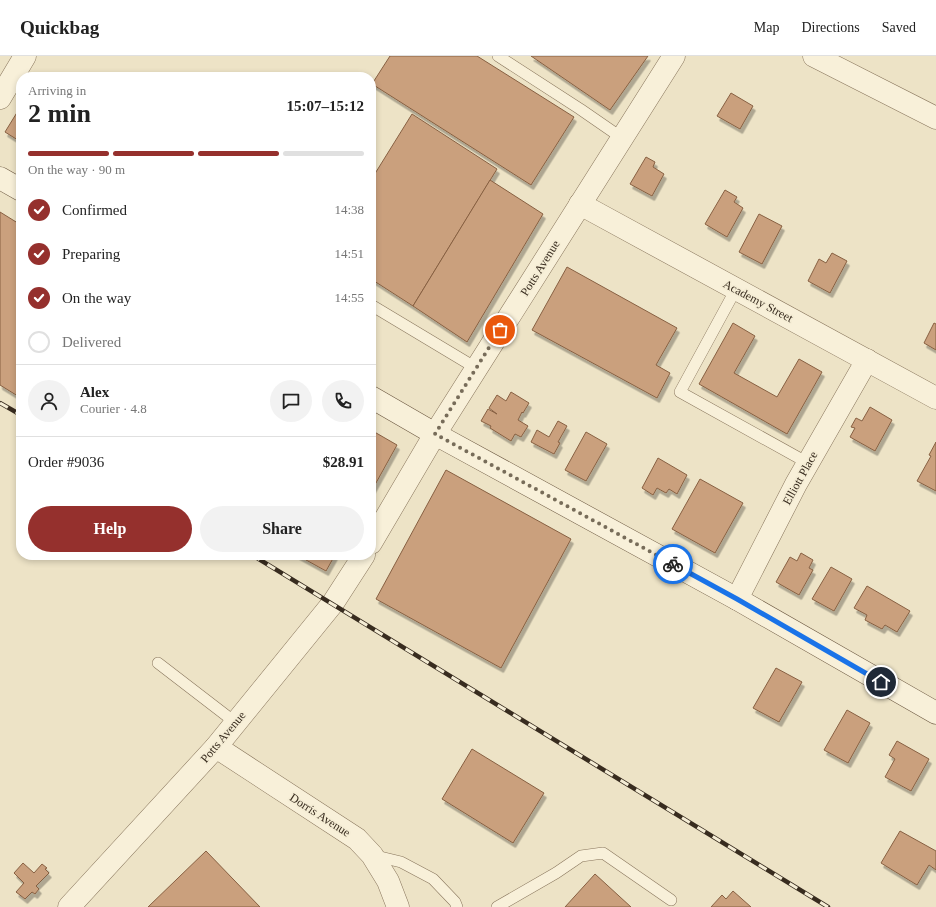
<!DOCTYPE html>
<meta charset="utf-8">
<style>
:root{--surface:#fff;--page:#f2f2f2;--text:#222;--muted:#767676;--line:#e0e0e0;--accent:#95302d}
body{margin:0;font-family:"Times New Roman",serif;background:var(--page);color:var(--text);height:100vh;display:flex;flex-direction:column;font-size:15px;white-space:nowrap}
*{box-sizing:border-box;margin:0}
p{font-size:13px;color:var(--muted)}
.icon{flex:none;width:22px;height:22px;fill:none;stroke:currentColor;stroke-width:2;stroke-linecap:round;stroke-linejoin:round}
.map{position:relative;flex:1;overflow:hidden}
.side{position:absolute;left:16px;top:16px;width:360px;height:488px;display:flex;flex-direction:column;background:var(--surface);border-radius:16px;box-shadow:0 2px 6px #0003}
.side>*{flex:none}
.pin{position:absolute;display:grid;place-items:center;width:34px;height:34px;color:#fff;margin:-17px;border:2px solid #fff;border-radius:50%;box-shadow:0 1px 4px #0007}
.courier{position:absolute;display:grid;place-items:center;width:40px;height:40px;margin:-20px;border:3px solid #1a73e8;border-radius:50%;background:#fff;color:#222;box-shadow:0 1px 5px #0007}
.overview em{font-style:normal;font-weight:700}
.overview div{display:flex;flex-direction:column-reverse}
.overview{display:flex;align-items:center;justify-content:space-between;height:68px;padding:0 12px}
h1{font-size:26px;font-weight:700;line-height:30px}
.bar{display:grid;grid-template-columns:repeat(4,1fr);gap:6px 4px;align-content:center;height:48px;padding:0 12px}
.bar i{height:5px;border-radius:3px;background:var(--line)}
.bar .selected{background:var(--accent)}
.bar p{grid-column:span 4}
.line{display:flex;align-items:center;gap:10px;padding:0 12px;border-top:1px solid var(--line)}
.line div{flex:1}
.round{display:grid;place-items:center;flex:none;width:42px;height:42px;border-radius:21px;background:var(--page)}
ol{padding:0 12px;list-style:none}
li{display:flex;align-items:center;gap:12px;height:44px}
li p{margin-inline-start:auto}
li .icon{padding:4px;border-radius:50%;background:var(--accent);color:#fff;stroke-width:4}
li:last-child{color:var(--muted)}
li i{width:22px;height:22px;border:2px solid var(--line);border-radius:50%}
.action{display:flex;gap:8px;margin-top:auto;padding:8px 12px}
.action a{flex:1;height:46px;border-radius:24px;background:var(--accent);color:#fff;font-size:16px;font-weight:700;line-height:46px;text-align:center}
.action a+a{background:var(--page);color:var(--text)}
header{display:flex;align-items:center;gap:24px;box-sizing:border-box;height:56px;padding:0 20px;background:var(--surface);border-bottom:1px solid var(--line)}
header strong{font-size:19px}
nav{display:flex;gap:22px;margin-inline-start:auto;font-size:14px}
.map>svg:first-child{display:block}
.building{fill:#caa07d;stroke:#876042;filter:url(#shadow)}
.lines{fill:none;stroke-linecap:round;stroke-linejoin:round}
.lane-casing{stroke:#88755c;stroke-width:12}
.street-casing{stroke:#88755c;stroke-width:23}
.secondary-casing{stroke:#6a563f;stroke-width:23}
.lane{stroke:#f8f0d9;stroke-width:11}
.street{stroke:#f8f0d9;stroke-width:22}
.secondary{stroke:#f8f0d9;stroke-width:22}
.rail-casing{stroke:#382c1f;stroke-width:4.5}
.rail{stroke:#f5edd5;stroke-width:3;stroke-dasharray:9;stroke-linecap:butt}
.done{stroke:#776c59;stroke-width:4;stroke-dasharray:0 7.2}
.route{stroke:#1a73e8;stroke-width:5}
.labels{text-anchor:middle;stroke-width:3.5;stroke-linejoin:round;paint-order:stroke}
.street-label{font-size:12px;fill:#382c1f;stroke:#f5edd5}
</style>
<header>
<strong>Quickbag</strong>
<nav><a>Map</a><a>Directions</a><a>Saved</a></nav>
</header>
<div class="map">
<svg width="936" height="851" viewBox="0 0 936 851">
<defs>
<filter id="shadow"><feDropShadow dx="2.5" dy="4.5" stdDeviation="0" flood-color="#0004"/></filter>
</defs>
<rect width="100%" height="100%" fill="#ede3c6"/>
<g class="building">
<polygon points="390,0 477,0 574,61 531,129 372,28"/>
<polygon points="531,0 648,0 610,54"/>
<polygon points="731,37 753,50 740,73 717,60"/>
<polygon points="21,50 21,86 5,76"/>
<polygon points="412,58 497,113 413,250 371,223 371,124"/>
<polygon points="646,101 655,106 653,111 664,118 652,140 630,128"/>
<polygon points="490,124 543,158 467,286 413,250"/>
<polygon points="725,134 737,141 734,146 743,152 727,181 705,168"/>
<polygon points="0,156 21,169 21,342 0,329"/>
<polygon points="759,158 782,170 762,208 739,196"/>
<polygon points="832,197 847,205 830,237 808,225 819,203 826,207"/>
<polygon points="567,211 677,272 656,309 670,317 657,342 532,274"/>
<polygon points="733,267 755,280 734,317 777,341 799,303 822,316 787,378 699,328"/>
<polygon points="934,267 936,268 936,294 924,287"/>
<polygon points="511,336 529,347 523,357 522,356 518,364 528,370 521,381 515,378 511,385 490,372 491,370 481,365 488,353 497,358 489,352 497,339 506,345"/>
<polygon points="870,351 892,364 875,395 850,381 855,372 851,371 856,362 862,365"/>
<polygon points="558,365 567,370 558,386 560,387 554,398 531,386 537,374 549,381"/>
<polygon points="371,374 397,389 371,436"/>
<polygon points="586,376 607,388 586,425 565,414"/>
<polygon points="936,386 936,435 917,425 931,400 929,399"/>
<polygon points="658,402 687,419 677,438 669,433 666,437 657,432 653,439 642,432"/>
<polygon points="446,414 571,483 501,612 376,543"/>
<polygon points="700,423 743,447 715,497 672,473"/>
<polygon points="801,497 813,504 809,512 813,514 799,539 776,526 790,501 797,505"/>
<polygon points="297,499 335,499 326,515"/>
<polygon points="831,511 852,523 834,555 812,543"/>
<polygon points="867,530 910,555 897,576 885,569 882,573 865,564 867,559 854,552"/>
<polygon points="776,612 802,626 779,666 753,652"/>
<polygon points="847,654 870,667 848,707 824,694"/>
<polygon points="897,685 929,703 911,735 885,721 895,703 889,699"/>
<polygon points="472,693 544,737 513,787 442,743"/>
<polygon points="900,775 936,795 936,814 929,809 917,829 881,807"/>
<polygon points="206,795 260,851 148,851"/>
<polygon points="23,807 34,817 42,808 47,812 45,813 49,817 36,830 39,833 35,838 32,836 25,843 16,836 24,827 14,817"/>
<polygon points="595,818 631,851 565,851"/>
<polygon points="733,835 751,851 711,851 722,839 726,843"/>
</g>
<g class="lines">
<g class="lane-casing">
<g id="lane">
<polyline points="498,0 580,53 622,82"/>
<polyline points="736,233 680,336 808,407"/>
<polyline points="371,249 476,312"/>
<polyline points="158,607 236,667"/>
<polyline points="372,799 401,806 433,823 455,846 457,851"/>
<polyline points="497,851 556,817 581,800 603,797 671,844"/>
</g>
</g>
<g class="street-casing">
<g id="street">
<polyline points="814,0 936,62"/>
<polyline points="0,42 25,0"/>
<polyline points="580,148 936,342"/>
<polyline points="371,487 435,378 674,0"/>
<polyline points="737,543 796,428 867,304"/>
<polyline points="216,691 357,783 372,799 388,825 398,851"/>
<polyline points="69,851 216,691 333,547 364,499"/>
</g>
</g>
<g class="secondary-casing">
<g id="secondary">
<polyline points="0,122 21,134"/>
<polyline points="371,341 435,378 737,543 936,657"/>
</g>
</g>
<use href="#lane" class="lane"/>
<use href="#street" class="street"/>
<use href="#secondary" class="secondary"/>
<g class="rail-casing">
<g id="rail">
<polyline points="0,347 21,359"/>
<polyline points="252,499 828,851"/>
</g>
</g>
<use href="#rail" class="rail"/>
</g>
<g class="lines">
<polyline class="done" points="500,274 435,378 673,508"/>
<polyline class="route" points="673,508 737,543 881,626"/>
</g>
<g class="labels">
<g class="street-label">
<text transform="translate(540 212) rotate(-58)" y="4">Potts Avenue</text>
<text transform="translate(758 245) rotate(28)" y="4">Academy Street</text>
<text transform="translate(800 422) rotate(-61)" y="4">Elliott Place</text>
<text transform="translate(223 681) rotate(-50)" y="4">Potts Avenue</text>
<text transform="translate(320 759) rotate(33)" y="4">Dorris Avenue</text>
</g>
</g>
</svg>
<div class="pin" style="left:500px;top:274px;background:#ea580c"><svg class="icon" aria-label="bag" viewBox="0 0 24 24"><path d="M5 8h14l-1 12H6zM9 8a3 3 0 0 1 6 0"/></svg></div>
<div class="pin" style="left:881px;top:626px;background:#1f2937"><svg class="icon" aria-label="home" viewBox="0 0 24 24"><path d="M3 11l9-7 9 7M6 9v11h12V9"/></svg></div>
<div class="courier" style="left:673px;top:508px"><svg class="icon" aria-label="bike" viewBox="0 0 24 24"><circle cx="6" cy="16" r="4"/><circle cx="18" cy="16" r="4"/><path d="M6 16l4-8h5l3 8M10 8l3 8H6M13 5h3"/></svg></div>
<section class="side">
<div class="overview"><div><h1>2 min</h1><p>Arriving in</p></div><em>15:07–15:12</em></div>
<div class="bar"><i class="selected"></i><i class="selected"></i><i class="selected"></i><i></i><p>On the way · 90 m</p></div>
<ol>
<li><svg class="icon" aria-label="check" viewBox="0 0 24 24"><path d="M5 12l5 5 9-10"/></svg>Confirmed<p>14:38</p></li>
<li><svg class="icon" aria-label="check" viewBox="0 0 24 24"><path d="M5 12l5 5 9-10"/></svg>Preparing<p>14:51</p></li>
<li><svg class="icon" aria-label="check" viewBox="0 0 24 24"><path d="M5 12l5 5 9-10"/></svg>On the way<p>14:55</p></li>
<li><i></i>Delivered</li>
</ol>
<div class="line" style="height:72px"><a class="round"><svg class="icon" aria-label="person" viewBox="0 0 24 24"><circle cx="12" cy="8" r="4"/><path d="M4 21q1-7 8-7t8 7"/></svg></a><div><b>Alex</b><p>Courier · 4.8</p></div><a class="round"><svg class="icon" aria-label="chat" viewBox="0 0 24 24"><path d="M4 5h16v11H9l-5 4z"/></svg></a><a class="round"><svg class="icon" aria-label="phone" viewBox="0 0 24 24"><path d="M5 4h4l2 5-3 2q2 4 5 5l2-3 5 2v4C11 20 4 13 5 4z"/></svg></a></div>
<div class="line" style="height:52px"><div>Order #9036</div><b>$28.91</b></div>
<div class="action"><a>Help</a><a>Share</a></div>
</section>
</div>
